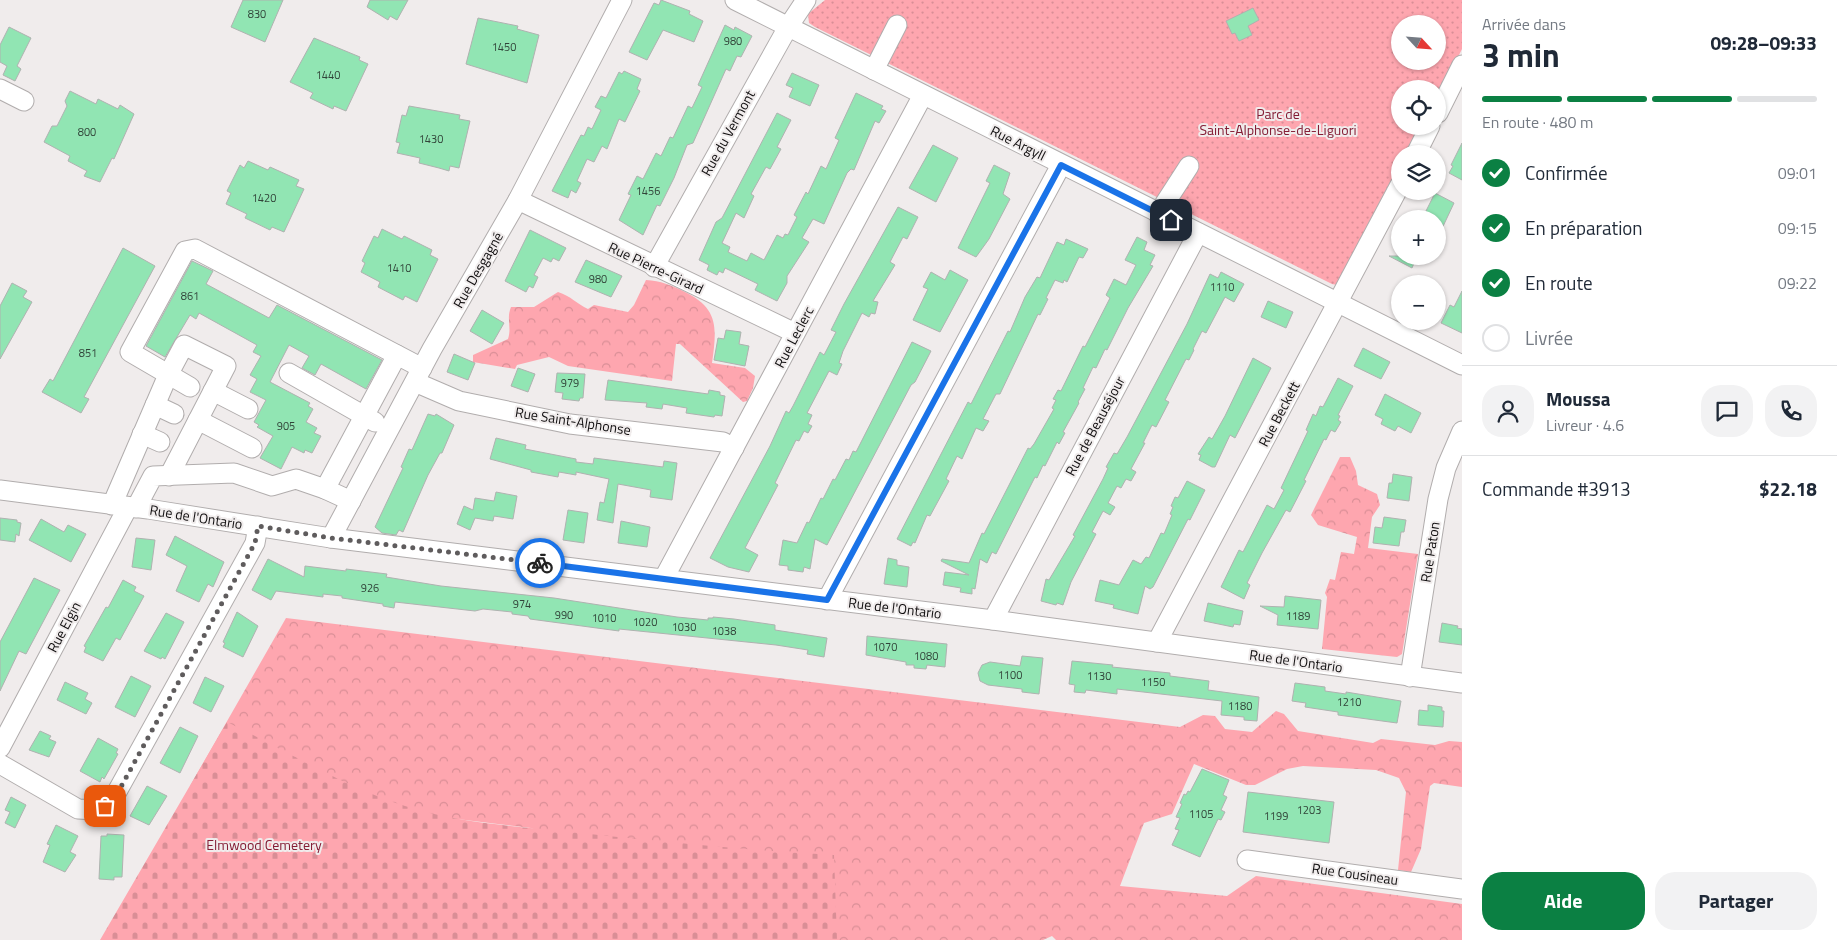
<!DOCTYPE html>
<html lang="fr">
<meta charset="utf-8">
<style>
:root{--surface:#fff;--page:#f2f2f3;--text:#1f2937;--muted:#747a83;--line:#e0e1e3;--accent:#0b8043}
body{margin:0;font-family:"Titillium Web",sans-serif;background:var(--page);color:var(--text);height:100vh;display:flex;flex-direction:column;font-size:19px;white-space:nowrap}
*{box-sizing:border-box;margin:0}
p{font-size:16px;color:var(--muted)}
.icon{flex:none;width:28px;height:28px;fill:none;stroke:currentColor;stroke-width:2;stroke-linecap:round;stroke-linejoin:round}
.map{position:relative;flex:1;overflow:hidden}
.side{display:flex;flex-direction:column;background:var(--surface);width:375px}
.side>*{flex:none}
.needle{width:32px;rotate:116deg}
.tools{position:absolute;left:1391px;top:15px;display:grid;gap:10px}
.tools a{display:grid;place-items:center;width:55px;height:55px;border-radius:50%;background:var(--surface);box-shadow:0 1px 4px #0004;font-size:25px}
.pin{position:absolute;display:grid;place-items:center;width:42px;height:42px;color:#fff;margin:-21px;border-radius:10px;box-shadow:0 2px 8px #0006}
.courier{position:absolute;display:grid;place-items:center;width:50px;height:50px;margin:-25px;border:4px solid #1a73e8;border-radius:50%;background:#fff;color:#222;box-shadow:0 1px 6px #0007}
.headline em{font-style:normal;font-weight:700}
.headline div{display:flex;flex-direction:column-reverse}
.headline{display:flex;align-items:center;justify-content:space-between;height:85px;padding:0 20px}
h1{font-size:32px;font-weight:700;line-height:38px}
.bar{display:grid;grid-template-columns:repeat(4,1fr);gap:8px 5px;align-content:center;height:60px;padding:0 20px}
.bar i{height:6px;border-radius:4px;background:var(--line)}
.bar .active{background:var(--accent)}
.bar p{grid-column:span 4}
.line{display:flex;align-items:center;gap:12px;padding:0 20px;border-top:1px solid var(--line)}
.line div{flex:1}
.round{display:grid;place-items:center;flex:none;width:52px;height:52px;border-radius:20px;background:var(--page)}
ol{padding:0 20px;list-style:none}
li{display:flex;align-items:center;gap:15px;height:55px}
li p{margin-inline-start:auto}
li .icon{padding:5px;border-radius:50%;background:var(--accent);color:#fff;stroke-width:4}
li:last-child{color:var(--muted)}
li i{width:28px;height:28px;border:2px solid var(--line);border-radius:50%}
.button{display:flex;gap:10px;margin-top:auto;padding:10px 20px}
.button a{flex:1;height:58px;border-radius:20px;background:var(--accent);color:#fff;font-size:20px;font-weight:700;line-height:58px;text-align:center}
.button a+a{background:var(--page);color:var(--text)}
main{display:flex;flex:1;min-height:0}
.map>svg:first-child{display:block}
.forest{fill:url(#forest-crowns)}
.cemetery{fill:url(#cemetery-stones)}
.park{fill:url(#park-dots);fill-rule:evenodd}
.building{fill:#91e5b3;stroke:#afb2b0}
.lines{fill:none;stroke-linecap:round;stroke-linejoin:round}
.minor-casing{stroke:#b1adad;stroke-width:21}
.minor{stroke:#fff;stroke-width:19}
.done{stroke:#5f5c5d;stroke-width:5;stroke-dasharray:0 9}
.route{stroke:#1a73e8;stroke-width:6}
.labels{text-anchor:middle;stroke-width:4;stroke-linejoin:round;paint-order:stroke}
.number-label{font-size:11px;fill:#314439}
.park-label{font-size:14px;fill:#841d35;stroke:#f0ecec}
.street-label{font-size:14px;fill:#110f10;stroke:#f0ecec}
</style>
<main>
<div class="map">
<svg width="1462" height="940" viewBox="0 0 1462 940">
<defs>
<pattern id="forest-crowns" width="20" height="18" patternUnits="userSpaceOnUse" patternTransform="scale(1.25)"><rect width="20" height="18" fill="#fea6af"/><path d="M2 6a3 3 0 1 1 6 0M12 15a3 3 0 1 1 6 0" fill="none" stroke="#d98e96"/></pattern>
<pattern id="cemetery-stones" width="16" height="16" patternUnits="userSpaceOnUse" patternTransform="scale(1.25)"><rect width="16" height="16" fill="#fea6af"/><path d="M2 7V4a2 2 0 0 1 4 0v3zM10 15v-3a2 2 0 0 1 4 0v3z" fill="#d98e96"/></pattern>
<pattern id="park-dots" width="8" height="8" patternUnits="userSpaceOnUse" patternTransform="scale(1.25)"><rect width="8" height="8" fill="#fea6af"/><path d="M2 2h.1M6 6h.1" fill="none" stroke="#d98e96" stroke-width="1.8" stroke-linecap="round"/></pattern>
</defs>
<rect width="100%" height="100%" fill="#f0ecec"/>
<g class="forest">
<path d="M 646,280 C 661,281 671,285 683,291 C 719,308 717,327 712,363 L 745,368 L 755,376 L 753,388 L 747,401 L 743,402 L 680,344 L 676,344 L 672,381 L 568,366 L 549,357 L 517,365 L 515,369 L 473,362 L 473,355 L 508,339 C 512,327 506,319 511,307 L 534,307 L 558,292 C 571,296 577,304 588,309 L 594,305 L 628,312 L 634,305 Z"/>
<polygon points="1340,457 1350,457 1356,471 1358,485 1377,494 1380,505 1372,517 1368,548 1418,554 1402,654 1397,657 1322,649 1327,597 1325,593 1330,579 1335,580 1341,552 1354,554 1357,537 1318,525 1311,515"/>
<polygon points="286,618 1180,727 1203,715 1215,716 1225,729 1252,732 1276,711 1284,714 1298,731 1373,743 1381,739 1435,745 1449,741 1462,742 1462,787 1434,783 1430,786 1421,849 1411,872 1398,870 1406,792 1399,778 1376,770 1303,766 1287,769 1255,785 1246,785 1194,764 1172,814 1144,823 1120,886 1227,896 1256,876 1462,904 1462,940 1056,940 1052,936 1043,940 803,940 531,828 190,786"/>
</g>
<path class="cemetery" d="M 227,722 C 285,750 344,787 405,806 C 453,822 512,826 562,831 C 653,841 743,850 834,855 L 837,940 L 100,940 Z"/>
<path class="park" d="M 825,0 L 1462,0 L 1462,49 L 1438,97 L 1438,89 L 1400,89 L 1400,126 L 1422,126 L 1408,154 L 1400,154 L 1400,170 L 1345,277 L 1337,285 L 1332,284 L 815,27 L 809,23 L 808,14 ZM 1400,24 L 1438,24 L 1438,61 L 1400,61 Z"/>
<g class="building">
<polygon points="243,0 283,0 265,42 231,27"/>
<polygon points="370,0 408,0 397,20 390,16 388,20 367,7"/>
<polygon points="661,0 690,11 689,14 703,21 694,42 663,30 647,60 629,52 654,3 659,5"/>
<polygon points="1253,8 1259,20 1248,26 1252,35 1239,41 1235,33 1232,34 1226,21"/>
<polygon points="478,18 518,26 517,29 539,35 527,83 466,64"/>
<polygon points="725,25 734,30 735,27 752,36 741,57 737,56 730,71 726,69 693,143 687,145 674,178 660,206 657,205 643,235 619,220 631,195 628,194 637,176 643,179 656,153 661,156 670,137 673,138 688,106 692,108 702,87 698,85"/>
<polygon points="9,27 31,38 17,66 21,69 15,81 3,75 7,66 0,62 0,45"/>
<polygon points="314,38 360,57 359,60 368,64 346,111 334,106 333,109 310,98 313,93 290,82"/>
<polygon points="624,71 641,79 637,89 640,91 625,122 619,119 607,149 602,146 594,162 587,159 577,181 581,183 576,193 571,190 568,198 552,191 581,135 584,136 588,127 592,129 601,110 595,107 601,96 606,98 619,72 622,74"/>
<polygon points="792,73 819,85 810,106 789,97 793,88 786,85"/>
<polygon points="70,91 96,104 98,99 118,109 120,105 134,114 114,159 112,158 100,182 84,176 87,171 68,161 70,156 44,142 52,126 57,126 67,106 65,101"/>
<polygon points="856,93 883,106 881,109 886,111 879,123 875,121 854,170 851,169 847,173 824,224 813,219 802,238 809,242 787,276 787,283 777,301 755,290 758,284 725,268 723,273 719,271 717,275 707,270 709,265 699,260 716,222 722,218 777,113 791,120 777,147 781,149 770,169 766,167 751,194 754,196 744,218 736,213 722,243 730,247 728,252 747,261 751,253 764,260 777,235 783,238 785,234 788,235 797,217 794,215 806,192 808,194 821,166 826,169 839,140 835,138"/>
<polygon points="409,106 460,115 459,119 470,121 459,168 450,166 449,171 439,168 419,163 420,158 397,153 400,143 396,142 402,115 406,116"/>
<polygon points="1462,143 1462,180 1449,173 1453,166 1451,165"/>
<polygon points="933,145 958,158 936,202 909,188"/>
<polygon points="248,161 268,170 270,167 299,180 296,186 304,189 284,232 272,227 270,230 245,218 247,214 226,204 231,193 227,191 240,165 244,168"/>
<polygon points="994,165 1010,173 1003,194 1010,199 989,239 976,257 958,248 990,183 986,181"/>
<polygon points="1435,193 1454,203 1438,237 1438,219 1422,219"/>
<polygon points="898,207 918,217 907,239 903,237 890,262 895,265 873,301 878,302 875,314 871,313 869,317 862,313 843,351 839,363 842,364 837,375 829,371 807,413 812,415 808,424 812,426 808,433 804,431 799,441 796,440 775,483 778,485 745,548 758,555 749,572 728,567 710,558 770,446 786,411 789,413 793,406 820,352 824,355 836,332 831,330 844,304"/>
<polygon points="382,229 402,239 404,236 432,250 430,255 438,259 417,302 405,296 403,300 378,287 380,282 361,272 365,263 362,261 374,236 378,238"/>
<polygon points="530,230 566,248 559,261 553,258 551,262 543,258 534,275 538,277 533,288 529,286 526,292 505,281"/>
<polygon points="1137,237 1147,242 1144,250 1155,255 1150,265 1153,266 1128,308 1107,350 1105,349 1096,368 1093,367 1083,388 1085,389 1078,402 1079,403 1063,432 1065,433 1059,444 1057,442 1045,466 1043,465 1037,478 1035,477 996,554 992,552 987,563 980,559 975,589 972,588 972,594 960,592 961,588 943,585 945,572 969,575 941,561 942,559 969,563 982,533 984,534 1028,448 1030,449 1034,444 1054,409 1052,408 1056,400 1053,399 1058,390 1061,391 1083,346 1085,347 1110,298 1106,295 1114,279 1126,285 1136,265 1125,260"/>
<polygon points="1066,239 1088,249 1083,258 1079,257 1067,282 1064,280 1063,283 1055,280 1046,298 1048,299 1040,315 1038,314 1000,394 996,394 983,419 989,421 983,431 976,428 962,459 957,456 946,479 949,481 930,516 927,515 915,543 913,542 911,546 897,539 968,402 971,404 1008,331 1010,332 1025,297 1037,277 1040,278 1057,242 1064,245"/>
<polygon points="123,248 155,266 84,397 89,399 81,413 42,392 50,379 53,381"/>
<polygon points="1389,256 1417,256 1412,268"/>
<polygon points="586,260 622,276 611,297 575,282"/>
<polygon points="192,261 213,271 206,284 269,318 277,305 382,360 366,389 321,364 315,375 302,368 309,356 289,345 270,382 310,403 308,406 313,409 306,422 317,428 314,433 321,436 312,453 305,450 304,453 292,447 281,469 260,458 273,436 257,427 259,425 254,422 266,400 250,392 257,379 250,375 261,356 253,352 257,345 199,313 196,319 190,315 165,357 146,346"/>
<polygon points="950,270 968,280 940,332 913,320 928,289 923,287 931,272 945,280"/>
<polygon points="1221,272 1244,284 1234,302 1225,297 1206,333 1202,331 1193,349 1194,350 1189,360 1186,359 1165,400 1169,402 1156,427 1152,425 1143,443 1145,443 1131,469 1136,472 1131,481 1126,479 1121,488 1117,486 1108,503 1115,507 1110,515 1103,511 1092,532 1096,534 1071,582 1063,605 1057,603 1056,605 1041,601 1046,579 1049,580 1075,536 1073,535 1103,479 1108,468 1106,467 1114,453 1117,454 1127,437 1187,324 1210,274 1218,278"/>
<polygon points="12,283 27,291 23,297 32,302 0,359 0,306"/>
<polygon points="1462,291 1462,333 1441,323 1450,305 1454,307"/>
<polygon points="1268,301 1293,312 1286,328 1261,317"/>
<polygon points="482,310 504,323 492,344 470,331"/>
<polygon points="726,330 741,332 739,344 749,346 745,366 714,360 718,338 724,339"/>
<polygon points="912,342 931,351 915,382 911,385 827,545 815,539 810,569 804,567 803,572 788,570 788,566 779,565 783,540 797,543 807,522 809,523 821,498 823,499 833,479 835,480 846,459 849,460 853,451 856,452"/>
<polygon points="1363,348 1390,362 1381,379 1354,366"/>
<polygon points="454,354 475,363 468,380 447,372"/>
<polygon points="1253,358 1271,368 1235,438 1230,435 1215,467 1212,467 1199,460 1201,455 1198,454 1209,437 1212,439 1225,416"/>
<polygon points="518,368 535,374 528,392 511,386"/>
<polygon points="557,373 585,374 583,398 580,398 579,401 562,399 563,393 555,392"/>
<polygon points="1338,378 1353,386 1338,415 1340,416 1338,420 1341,422 1335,432 1331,430 1326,440 1324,439 1304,480 1306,481 1290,512 1286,510 1262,553 1247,583 1250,585 1244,599 1221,587 1239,550 1243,552 1267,505 1274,509 1284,490 1281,488 1308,431 1306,430 1313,414 1316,416 1320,406 1323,407"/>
<polygon points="608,380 708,394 709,390 720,392 720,395 725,396 722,416 715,415 714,417 686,413 687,408 663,404 662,409 646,407 647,403 605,400"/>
<polygon points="1385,394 1421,413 1411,433 1398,426 1395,431 1381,424 1383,419 1375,415"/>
<polygon points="428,414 435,416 436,414 454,425 442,453 440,453 428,475 403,532 399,530 396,535 382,533 375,527 403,468 401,467 409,449 412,450"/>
<polygon points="496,438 526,445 525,449 576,459 576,462 593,464 594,458 663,467 664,461 677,463 672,500 650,497 651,490 618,484 613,523 597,520 600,502 604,503 609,479 576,472 576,475 559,472 558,477 531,472 531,470 490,459"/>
<polygon points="1393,474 1412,477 1409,501 1387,498 1389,483 1392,483"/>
<polygon points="1187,481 1205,490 1190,520 1188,519 1153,587 1150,589 1145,586 1138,614 1113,608 1114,605 1095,601 1100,580 1119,585 1133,560 1141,564 1146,557 1149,558 1161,533 1164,534 1172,515 1170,514 1173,507 1171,506 1175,497 1178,498"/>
<polygon points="496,492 517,496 513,519 494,516 493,521 475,518 470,530 457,524 464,506 473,510 475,498 494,501"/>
<polygon points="568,510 588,513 584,543 563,540"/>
<polygon points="1384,517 1406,520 1404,532 1401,532 1399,546 1373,543 1375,527 1382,528"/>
<polygon points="0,518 17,520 17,522 21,523 19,536 16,534 15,542 0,540"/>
<polygon points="41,519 64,532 68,525 86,534 71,562 29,540"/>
<polygon points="621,521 650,527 647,547 618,543"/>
<polygon points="175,536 224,562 213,587 208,584 199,602 176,591 187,566 166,555"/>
<polygon points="136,538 155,540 151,570 132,567"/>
<polygon points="888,558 897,560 897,565 909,567 907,587 884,584"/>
<polygon points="268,559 304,577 305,566 346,571 346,569 387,574 386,577 441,586 554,598 677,617 708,620 708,618 713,618 713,617 734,619 775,625 775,630 827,638 824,657 807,654 808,650 776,645 619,629 619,631 530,619 528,616 512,614 512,612 483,609 475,611 395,602 394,608 383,606 383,604 342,598 342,596 323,594 323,597 276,591 271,600 252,590"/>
<polygon points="34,578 60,590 26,654 19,651 0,691 0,642"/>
<polygon points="123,580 136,587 134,591 144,596 120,640 116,638 103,661 84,652 86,647 84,646 106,607 108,608"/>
<polygon points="1285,596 1321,600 1318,629 1277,625 1278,615 1260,606 1284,607"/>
<polygon points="1208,603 1243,611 1240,625 1234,624 1233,627 1204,621"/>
<polygon points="237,612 258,626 243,657 223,647 225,643 223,642"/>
<polygon points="166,613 184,622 165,659 162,657 161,659 144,651"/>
<polygon points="1442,623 1458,626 1457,628 1462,629 1462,645 1439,642"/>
<polygon points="867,636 947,644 945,667 927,665 926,669 914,668 914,665 906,665 906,662 866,655"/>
<polygon points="1022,656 1043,658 1039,694 1022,692 1022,689 988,685 980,681 978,673 982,665 990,662 1020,666"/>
<polygon points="1072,661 1113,665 1112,667 1170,673 1170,676 1209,681 1208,690 1259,697 1257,721 1244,720 1244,717 1221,715 1222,701 1117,689 1117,694 1086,690 1085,693 1074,692 1075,685 1069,684"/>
<polygon points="131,676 151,686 135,717 115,707"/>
<polygon points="205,677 224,686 211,712 193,703"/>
<polygon points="65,682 88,693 85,699 92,703 86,714 57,700"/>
<polygon points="1295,683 1325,687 1325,691 1346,694 1346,692 1401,701 1397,723 1338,715 1338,712 1305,707 1306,703 1292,701"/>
<polygon points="1428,705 1442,707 1442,711 1444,711 1443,727 1418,725 1419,710 1428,711"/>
<polygon points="180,727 198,736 180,773 160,763"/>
<polygon points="40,731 51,736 49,739 56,742 49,757 29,750"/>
<polygon points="98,738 118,749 116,753 118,754 104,779 102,777 100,782 80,771"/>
<polygon points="1202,769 1229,780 1223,795 1227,797 1221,810 1225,812 1221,820 1218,819 1200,857 1172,845 1179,830 1175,829 1180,818 1176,817 1182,804 1180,803 1184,794 1186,795 1188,791 1190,792"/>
<polygon points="147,786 167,796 149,825 130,816"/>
<polygon points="1248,792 1334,802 1329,843 1243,832"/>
<polygon points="11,797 26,805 15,828 5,823 10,812 5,810"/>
<polygon points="56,825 78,836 70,852 76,855 65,872 43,862 50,845 47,844"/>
<polygon points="107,834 124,835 122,877 114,877 114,880 99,879 101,836 107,836"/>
</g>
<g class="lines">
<g class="minor-casing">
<g id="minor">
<polyline points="735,0 1462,365"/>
<polyline points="874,70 897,25"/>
<polyline points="0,89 24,101"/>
<polyline points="1438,113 1462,65"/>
<polyline points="1416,154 1430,126"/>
<polyline points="518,200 795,333"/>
<polyline points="1158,214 1189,166"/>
<polyline points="654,267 788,27 806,0"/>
<polyline points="289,373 375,422"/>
<polyline points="415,382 459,401 570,424 723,442 734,448"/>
<polyline points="190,387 130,352 185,251 195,249 422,368"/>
<polyline points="213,391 248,409"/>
<polyline points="155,405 174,414"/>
<polyline points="142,434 160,442"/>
<polyline points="169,476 198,420 252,448"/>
<polyline points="0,490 148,509 331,538 993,620 1462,683"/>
<polyline points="351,501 325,489 397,355"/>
<polyline points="112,505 168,375 184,345 226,366 198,420"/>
<polyline points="136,508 153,476 234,473 272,486 296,479 325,489"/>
<polyline points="331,538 432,349 518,200 622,0"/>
<polyline points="664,578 923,95"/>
<polyline points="827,600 1061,165"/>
<polyline points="993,620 1198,233"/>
<polyline points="1157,642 1400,185"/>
<polyline points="1410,677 1438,499 1446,468 1462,431"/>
<polyline points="0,748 128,507"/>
<polyline points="0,764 78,809 97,810 113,799 255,543 258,526"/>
<polyline points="1247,860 1462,889"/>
</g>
</g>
<use href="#minor" class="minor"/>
</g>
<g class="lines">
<polyline class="done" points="105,806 113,799 122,785 255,543 258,526 331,538 540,563"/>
<polyline class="route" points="540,563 827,600 1061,165 1171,220"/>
</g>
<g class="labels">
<g class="number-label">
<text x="257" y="18">830</text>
<text x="733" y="45">980</text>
<text x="504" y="51">1450</text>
<text x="328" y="79">1440</text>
<text x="87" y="136">800</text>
<text x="431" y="143">1430</text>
<text x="648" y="195">1456</text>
<text x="264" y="202">1420</text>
<text x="399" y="272">1410</text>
<text x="598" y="283">980</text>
<text x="1222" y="291">1110</text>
<text x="190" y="300">861</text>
<text x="88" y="357">851</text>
<text x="570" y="387">979</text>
<text x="286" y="430">905</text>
<text x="370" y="592">926</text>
<text x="522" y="608">974</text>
<text x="564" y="619">990</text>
<text x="1298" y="620">1189</text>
<text x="604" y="622">1010</text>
<text x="645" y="626">1020</text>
<text x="684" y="631">1030</text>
<text x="724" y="635">1038</text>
<text x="885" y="651">1070</text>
<text x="926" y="660">1080</text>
<text x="1010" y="679">1100</text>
<text x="1099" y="680">1130</text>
<text x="1153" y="686">1150</text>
<text x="1349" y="706">1210</text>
<text x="1240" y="710">1180</text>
<text x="1309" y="814">1203</text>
<text x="1201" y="818">1105</text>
<text x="1276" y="820">1199</text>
</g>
<g class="park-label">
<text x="1278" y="119">Parc de<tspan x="1278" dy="16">Saint-Alphonse-de-Liguori</tspan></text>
<text x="264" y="850">Elmwood Cemetery</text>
</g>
<g class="street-label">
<text transform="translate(728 133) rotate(-61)" y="5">Rue du Vermont</text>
<text transform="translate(1018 143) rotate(27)" y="5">Rue Argyll</text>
<text transform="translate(656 268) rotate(25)" y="5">Rue Pierre-Girard</text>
<text transform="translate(478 270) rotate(-60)" y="5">Rue Desgagné</text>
<text transform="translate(794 337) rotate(-62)" y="5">Rue Leclerc</text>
<text transform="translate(1279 414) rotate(-62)" y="5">Rue Beckett</text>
<text transform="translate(573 421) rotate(9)" y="5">Rue Saint-Alphonse</text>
<text transform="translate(1095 426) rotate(-62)" y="5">Rue de Beauséjour</text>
<text transform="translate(196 517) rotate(9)" y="5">Rue de l'Ontario</text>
<text transform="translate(1430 552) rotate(-81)" y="5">Rue Paton</text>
<text transform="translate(895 608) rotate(7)" y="5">Rue de l'Ontario</text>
<text transform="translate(64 627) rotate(-62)" y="5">Rue Elgin</text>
<text transform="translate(1296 661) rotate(8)" y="5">Rue de l'Ontario</text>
<text transform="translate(1355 874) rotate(8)" y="5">Rue Cousineau</text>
</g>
</g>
</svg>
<div class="tools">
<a><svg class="needle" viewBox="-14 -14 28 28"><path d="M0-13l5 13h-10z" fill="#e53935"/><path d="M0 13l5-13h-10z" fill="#747a83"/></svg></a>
<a><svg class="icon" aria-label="locate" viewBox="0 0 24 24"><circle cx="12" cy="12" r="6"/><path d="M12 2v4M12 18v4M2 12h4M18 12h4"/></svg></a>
<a><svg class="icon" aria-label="layers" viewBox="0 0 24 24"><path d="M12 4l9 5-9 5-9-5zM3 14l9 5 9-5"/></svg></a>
<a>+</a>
<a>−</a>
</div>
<div class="pin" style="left:105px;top:806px;background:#ea580c"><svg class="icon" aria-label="bag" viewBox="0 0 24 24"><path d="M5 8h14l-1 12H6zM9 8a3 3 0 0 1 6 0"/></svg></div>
<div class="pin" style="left:1171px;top:220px;background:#1f2937"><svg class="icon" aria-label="home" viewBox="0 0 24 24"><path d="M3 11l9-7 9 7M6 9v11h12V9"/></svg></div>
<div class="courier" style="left:540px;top:563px"><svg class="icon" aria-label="bike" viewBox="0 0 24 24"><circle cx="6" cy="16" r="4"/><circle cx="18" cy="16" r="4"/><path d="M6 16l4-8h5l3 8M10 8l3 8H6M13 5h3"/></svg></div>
</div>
<section class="side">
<div class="headline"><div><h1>3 min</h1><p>Arrivée dans</p></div><em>09:28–09:33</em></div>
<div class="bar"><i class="active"></i><i class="active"></i><i class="active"></i><i></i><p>En route · 480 m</p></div>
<ol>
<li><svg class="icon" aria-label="check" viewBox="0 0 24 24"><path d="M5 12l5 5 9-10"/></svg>Confirmée<p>09:01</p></li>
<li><svg class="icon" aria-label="check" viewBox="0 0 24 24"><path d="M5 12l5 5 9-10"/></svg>En préparation<p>09:15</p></li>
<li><svg class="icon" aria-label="check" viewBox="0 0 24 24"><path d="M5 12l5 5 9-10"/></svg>En route<p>09:22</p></li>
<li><i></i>Livrée</li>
</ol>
<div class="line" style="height:90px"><a class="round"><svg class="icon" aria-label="person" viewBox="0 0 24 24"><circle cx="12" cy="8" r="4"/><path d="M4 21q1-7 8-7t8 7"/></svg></a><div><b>Moussa</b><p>Livreur · 4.6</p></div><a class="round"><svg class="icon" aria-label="chat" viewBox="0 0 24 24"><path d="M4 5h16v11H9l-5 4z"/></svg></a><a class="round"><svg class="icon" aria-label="phone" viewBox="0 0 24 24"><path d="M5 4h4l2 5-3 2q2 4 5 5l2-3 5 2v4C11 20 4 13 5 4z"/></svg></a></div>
<div class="line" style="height:65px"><div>Commande #3913</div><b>$22.18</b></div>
<div class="button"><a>Aide</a><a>Partager</a></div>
</section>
</main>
